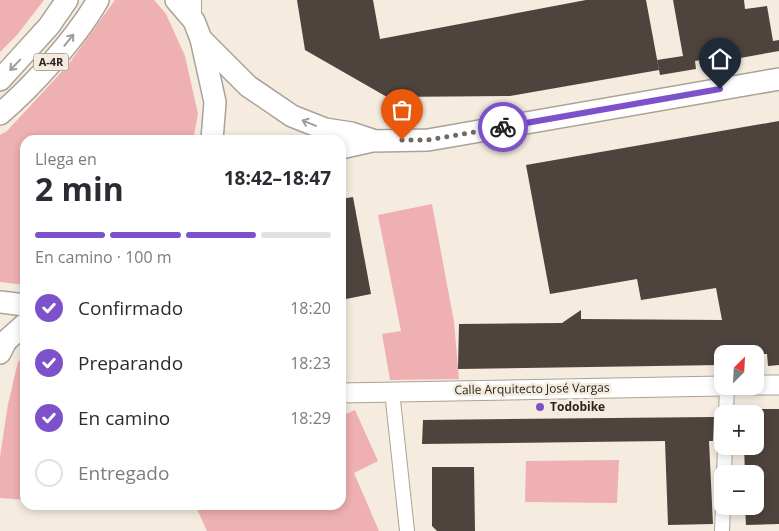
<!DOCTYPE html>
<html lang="es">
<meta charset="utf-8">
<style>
:root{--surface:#fff;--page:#f2f2f3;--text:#2b2b33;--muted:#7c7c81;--line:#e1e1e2;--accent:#7d51ca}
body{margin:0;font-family:"Open Sans",sans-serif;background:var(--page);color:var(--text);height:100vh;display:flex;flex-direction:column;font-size:19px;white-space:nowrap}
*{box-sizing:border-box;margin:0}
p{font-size:16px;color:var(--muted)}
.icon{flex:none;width:28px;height:28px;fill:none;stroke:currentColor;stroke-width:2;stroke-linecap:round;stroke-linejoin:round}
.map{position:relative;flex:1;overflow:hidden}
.panel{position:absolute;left:20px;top:135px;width:326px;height:375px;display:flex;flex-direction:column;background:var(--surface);border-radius:15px;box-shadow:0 2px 8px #0003}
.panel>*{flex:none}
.needle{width:32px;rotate:24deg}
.tools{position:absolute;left:714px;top:345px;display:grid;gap:10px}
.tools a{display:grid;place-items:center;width:50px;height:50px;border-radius:10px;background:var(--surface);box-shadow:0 2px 8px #0003;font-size:25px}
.pin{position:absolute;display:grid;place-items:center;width:42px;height:42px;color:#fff;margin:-51px -21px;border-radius:50% 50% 50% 0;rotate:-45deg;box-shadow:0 0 5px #0007}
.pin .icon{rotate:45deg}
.courier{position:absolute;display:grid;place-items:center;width:50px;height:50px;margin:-25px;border:4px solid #7d51ca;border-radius:50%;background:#fff;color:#222;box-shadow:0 1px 6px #0007}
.overview em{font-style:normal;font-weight:700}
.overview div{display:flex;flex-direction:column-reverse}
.overview{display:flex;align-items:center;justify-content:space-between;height:85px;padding:0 15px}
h1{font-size:32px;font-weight:700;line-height:38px}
.bar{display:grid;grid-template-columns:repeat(4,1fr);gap:8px 5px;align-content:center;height:60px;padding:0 15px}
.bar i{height:6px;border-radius:4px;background:var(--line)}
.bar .active{background:var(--accent)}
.bar p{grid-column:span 4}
ol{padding:0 15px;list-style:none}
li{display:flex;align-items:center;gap:15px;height:55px}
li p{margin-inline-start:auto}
li .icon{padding:5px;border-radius:50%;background:var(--accent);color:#fff;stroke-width:4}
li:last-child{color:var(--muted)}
li i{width:28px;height:28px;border:2px solid var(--line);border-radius:50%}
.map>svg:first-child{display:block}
.green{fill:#eeb0b1}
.building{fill:#4f433e}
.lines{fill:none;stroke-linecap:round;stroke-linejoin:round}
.street-casing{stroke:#aba297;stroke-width:16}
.secondary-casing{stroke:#aba297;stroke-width:21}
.primary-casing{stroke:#aba297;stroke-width:24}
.street{stroke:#fff;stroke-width:14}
.secondary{stroke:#fff;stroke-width:19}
.primary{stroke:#fff;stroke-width:21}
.oneway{stroke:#9e9d9b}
.done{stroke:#706a63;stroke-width:5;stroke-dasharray:0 9}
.route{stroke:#7d51ca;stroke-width:6}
.poi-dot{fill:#7d51ca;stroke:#f5ebdf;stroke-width:2}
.labels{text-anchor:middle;stroke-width:5;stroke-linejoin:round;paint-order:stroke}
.shield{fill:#f5ebdf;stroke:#666059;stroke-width:1}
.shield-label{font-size:11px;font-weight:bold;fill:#282520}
.street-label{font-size:12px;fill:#282520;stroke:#f5ebdf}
.poi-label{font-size:12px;font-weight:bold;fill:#282520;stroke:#f5ebdf;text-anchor:start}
</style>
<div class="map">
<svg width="779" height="531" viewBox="0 0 779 531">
<rect width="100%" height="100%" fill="#f5ebdf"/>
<g class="green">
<polygon points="0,0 44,0 17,35 0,52"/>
<polygon points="115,0 154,0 166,14 185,56 198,114 193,140 25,140 25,285 0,282 0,135 7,131 68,65"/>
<polygon points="432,204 454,322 459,379 390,380 382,334 401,331 378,215"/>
<polygon points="25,357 25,500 0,498 0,457 8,404 18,362"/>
<polygon points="355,410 378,461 354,473 379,531 207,531 195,505 341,505 341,416"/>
<polygon points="619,460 617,503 525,502 526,461"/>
</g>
<g class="building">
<polygon points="297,0 373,0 380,39 586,0 646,0 659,70 510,96 387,97 305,50"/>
<polygon points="673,0 744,0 745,9 767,6 773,41 779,40 779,51 729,60 728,55 695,61 696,69 660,75 657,60 683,56"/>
<polygon points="779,121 779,365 768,366 767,354 722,354 722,365 458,369 459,324 562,323 581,310 581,319 722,320 716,288 641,300 637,279 550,294 526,165"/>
<polygon points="353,197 371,294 341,300 341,199"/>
<polygon points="755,409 779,409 779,524 746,525 745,506 755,506 755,474 745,474 744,446 755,446"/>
<polygon points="714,417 713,441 709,441 713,524 668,525 665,441 422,444 423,420"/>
<polygon points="432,467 474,467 475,531 437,531 432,526"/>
</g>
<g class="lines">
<g class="street-casing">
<g id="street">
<polyline points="194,21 194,0"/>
<polyline points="392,391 407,531"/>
<polyline points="726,414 727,386"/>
<polyline points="724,474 725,446"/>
<polyline points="722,531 723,506"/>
</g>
</g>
<g class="secondary-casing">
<g id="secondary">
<polyline points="755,385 779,385"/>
<polyline points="341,393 722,386"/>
</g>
</g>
<g class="primary-casing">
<g id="primary">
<polyline points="176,0 194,21 201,39 215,102 212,140"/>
<polyline points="201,39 248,86 292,116 325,129 351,133 372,140"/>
<polyline points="0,80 49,26 67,0"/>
<path d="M 0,114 C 33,86 77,37 98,0"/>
<polyline points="341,148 372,141 428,140 779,79"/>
<polyline points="0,302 25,305"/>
<polyline points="0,353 6,341 25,324"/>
</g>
</g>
<use href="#street" class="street"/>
<use href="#secondary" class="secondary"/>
<use href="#primary" class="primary"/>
</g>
<defs><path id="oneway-shaft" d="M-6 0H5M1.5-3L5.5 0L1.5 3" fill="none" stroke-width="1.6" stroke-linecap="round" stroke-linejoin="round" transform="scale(1.25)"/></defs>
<g class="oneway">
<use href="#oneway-shaft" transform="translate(69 40) rotate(-51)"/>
<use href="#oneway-shaft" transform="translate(15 65) rotate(134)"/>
<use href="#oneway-shaft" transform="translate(309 123) rotate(-158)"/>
</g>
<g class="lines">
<polyline class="done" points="402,140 428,140 503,127"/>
<polyline class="route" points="503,127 720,89"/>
</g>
<circle class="poi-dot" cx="540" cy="407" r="5"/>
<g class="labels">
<rect class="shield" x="33.5" y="53.5" width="35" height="17" rx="4"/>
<g class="shield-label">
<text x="51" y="66">A-4R</text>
</g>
<g class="street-label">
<text transform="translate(532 389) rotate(-1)" y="4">Calle Arquitecto José Vargas</text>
</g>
<g class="poi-label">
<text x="550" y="411">Todobike</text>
</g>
</g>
</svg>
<div class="tools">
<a><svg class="needle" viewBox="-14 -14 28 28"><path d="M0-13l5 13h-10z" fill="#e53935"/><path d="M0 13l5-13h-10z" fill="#7c7c81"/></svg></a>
<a>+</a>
<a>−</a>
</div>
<div class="pin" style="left:402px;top:140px;background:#ea580c"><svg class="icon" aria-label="bag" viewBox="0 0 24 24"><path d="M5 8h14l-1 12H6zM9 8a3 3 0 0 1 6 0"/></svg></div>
<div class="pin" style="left:720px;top:89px;background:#1f2937"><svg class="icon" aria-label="home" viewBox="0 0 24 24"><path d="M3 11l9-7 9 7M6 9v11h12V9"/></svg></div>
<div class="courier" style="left:503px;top:127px"><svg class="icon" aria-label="bike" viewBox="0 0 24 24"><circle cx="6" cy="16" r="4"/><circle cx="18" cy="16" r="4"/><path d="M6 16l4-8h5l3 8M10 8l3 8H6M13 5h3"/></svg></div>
<section class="panel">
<div class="overview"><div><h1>2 min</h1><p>Llega en</p></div><em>18:42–18:47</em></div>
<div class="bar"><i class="active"></i><i class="active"></i><i class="active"></i><i></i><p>En camino · 100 m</p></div>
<ol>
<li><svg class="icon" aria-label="check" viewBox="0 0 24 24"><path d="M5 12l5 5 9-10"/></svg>Confirmado<p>18:20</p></li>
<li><svg class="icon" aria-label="check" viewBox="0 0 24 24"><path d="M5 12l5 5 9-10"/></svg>Preparando<p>18:23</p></li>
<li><svg class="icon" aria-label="check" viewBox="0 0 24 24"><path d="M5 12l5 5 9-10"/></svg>En camino<p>18:29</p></li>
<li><i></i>Entregado</li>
</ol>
</section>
</div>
